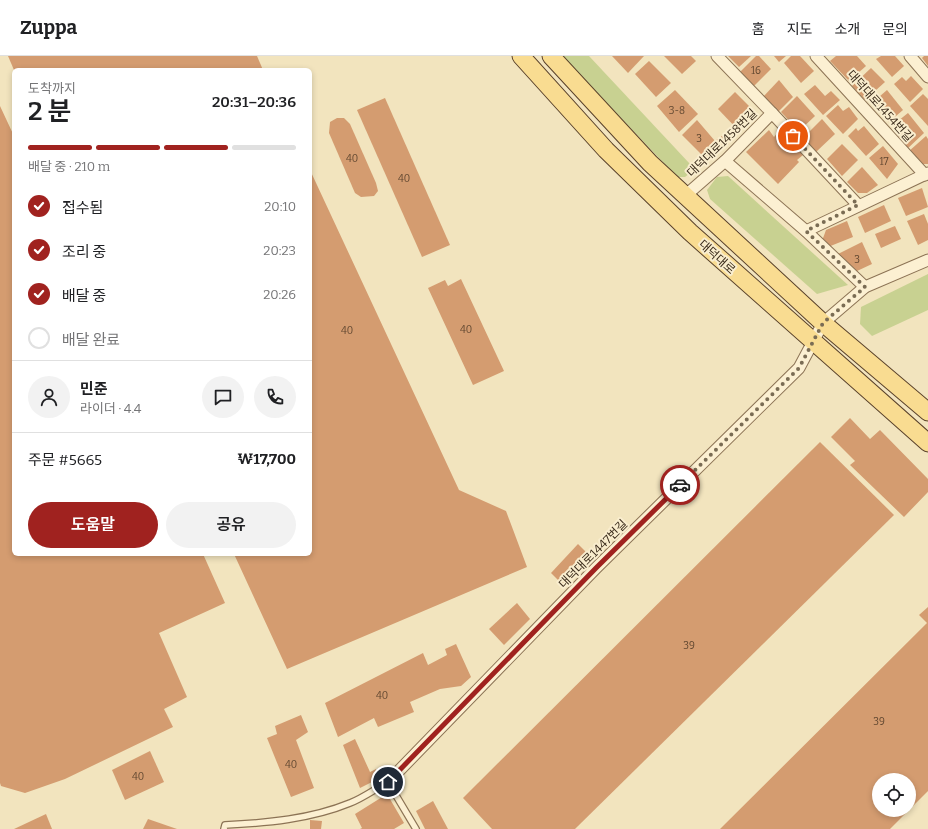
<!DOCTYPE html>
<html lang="ko">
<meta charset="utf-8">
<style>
:root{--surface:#fff;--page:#f2f2f2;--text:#202124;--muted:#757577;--line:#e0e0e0;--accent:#a0221f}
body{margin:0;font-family:Bitter,"Noto Sans KR",serif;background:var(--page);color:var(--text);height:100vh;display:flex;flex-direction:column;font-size:15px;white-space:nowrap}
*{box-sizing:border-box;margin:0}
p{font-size:13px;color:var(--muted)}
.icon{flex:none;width:22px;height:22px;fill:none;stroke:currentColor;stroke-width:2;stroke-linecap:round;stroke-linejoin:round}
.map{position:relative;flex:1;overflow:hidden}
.details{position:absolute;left:12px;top:12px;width:300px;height:488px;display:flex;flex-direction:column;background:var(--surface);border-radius:6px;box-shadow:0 2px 6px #0003}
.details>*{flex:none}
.fabs{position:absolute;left:872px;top:717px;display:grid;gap:8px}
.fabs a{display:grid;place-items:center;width:44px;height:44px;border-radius:50%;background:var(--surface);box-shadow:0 2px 6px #0003;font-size:20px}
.pin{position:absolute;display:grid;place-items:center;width:34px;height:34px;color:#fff;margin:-17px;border:2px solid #fff;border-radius:50%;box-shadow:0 1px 4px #0007}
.courier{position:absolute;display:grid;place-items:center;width:40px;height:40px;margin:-20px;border:3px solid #a0221f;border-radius:50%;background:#fff;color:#222;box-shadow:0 1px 5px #0007}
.summary em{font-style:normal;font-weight:600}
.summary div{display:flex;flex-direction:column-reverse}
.summary{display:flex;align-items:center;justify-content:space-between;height:68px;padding:0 16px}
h1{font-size:26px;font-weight:600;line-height:30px}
.bar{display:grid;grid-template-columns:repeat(4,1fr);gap:6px 4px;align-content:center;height:48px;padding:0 16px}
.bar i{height:5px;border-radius:3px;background:var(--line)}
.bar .active{background:var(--accent)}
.bar p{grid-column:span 4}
.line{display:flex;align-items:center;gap:10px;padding:0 16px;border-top:1px solid var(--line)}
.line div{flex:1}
.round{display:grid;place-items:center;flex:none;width:42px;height:42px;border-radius:21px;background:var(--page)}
ol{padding:0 16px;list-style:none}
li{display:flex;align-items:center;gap:12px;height:44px}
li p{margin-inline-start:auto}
li .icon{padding:4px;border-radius:50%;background:var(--accent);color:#fff;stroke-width:4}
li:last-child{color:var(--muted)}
li i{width:22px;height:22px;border:2px solid var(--line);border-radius:50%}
.cta{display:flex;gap:8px;margin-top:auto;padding:8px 16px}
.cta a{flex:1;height:46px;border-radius:24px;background:var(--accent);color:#fff;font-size:16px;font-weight:600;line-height:46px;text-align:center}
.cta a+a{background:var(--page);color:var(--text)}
header{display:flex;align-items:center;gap:24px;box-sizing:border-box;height:56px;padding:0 20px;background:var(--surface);border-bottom:1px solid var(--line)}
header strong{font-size:19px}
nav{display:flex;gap:22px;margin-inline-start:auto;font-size:14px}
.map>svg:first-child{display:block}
.green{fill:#c8d191}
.building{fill:#d49c70}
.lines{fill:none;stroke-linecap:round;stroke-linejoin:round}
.service-casing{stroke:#8c7355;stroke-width:8}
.minor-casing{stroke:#8c7355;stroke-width:13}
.primary-casing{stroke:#59412a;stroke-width:19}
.service{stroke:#fcf0d2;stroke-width:5.5}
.minor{stroke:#fcf0d2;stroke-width:11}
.primary{stroke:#f9dc91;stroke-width:17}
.done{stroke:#7a6c54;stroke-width:4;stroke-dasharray:0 7.2}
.route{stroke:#a0221f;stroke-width:5}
.labels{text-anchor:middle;stroke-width:4;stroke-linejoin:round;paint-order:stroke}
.number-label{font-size:10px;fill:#604730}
.street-label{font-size:12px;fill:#3a2b1b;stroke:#f9edce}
</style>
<header>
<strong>Zuppa</strong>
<nav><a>홈</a><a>지도</a><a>소개</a><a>문의</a></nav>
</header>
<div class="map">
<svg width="928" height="773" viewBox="0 0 928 773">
<rect width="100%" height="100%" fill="#f2e4be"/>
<g class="green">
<polygon points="562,0 589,0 690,108 690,117 685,121 677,121"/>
<polygon points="728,120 848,229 817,238 710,143 707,134 717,121"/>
<polygon points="928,218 928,254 872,280 860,268 861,251"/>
</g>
<g class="building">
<polygon points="8,0 257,0 263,14 14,14"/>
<polygon points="612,0 644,0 628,17"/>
<polygon points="664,0 691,0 696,5 682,18"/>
<polygon points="728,0 751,0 739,11"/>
<polygon points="756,0 759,0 771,13 754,30 740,16"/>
<polygon points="774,0 786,0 779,6"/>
<polygon points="791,0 800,0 814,15 801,27 784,7"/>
<polygon points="836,0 857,0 866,10 849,25 830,5"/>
<polygon points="881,0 895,0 904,10 892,21 876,3"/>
<polygon points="924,0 928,0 928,10 922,2"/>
<polygon points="649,5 671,27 656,41 635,18"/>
<polygon points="871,12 885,26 865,44 852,30"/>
<polygon points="911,20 923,33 910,46 894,28 902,21 906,25"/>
<polygon points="779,24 793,41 778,56 763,41"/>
<polygon points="815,29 825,40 831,35 840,44 823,59 804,38"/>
<polygon points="675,34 698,58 679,76 657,50"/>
<polygon points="887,34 903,54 889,66 872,47"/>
<polygon points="735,36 752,53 754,61 739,75 718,53"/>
<polygon points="923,38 928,43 928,70 910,50"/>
<polygon points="797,40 815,60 799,75 781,56"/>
<polygon points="385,42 450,189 422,201 357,54"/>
<polygon points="838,49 843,55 849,51 858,63 843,78 826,60"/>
<polygon points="0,50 14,80 14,498 203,498 225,547 159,577 187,641 164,653 173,671 65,723 25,737 1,730 0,727"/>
<polygon points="908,57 924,77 906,94 897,84 900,81 894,74 901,69 898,65"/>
<polygon points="337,62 344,62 350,68 376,127 378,135 374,140 361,141 355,137 329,77 330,66"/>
<polygon points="822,63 835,78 816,96 803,82"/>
<polygon points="697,64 715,85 722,80 729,88 713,101 703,100 682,79"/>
<polygon points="864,70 879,88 866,100 848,80 856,72 858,75"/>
<polygon points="769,74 774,81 779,75 803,99 797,104 799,106 778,128 746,96"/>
<polygon points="926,80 928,83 928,108 920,108 908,96"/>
<polygon points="842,88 858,104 842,120 827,103"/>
<polygon points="883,90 898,108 887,123 869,102"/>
<polygon points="862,111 878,129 867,137 858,137 847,126"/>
<polygon points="310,114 459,434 506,455 527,511 287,613 234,498 310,498"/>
<polygon points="922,132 928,151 906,160 898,142"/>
<polygon points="884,149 891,165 865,177 858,161"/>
<polygon points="924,158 928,168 928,184 918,189 907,165"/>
<polygon points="847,165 853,181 828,191 822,185 826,174"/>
<polygon points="895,170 901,183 881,192 875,178"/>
<polygon points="862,186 872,208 857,215 838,198"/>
<polygon points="461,223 504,315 473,329 428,232 445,224 448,230"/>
<polygon points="850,362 870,383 880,374 928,423 928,436 904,461 850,409 855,405 831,381"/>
<polygon points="820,386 894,459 575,773 492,773 463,742"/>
<polygon points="578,488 591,501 563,529 551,517"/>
<polygon points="517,547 530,563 504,589 489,573"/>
<polygon points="928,551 928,735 909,754 909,724 879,724 879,754 909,754 890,773 720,773 927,567 919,559"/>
<polygon points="456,588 471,621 461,630 440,633 410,646 414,656 378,671 374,662 338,681 325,647 423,597 428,609 447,599 445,593"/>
<polygon points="301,659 308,676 296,684 314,732 291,741 267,682 277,678 275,670"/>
<polygon points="355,683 370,716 376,713 380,722 360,732 343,689"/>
<polygon points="150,695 164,726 125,744 112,714"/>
<polygon points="387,738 404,767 394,773 360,773 362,772 355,758"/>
<polygon points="433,745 448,773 425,773 416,755"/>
<polygon points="46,758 52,773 14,773"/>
<polygon points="148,763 177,773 143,773"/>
<polygon points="310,764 322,765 321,773 310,773"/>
</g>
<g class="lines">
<g class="service-casing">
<path id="service" d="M 224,773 L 225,769 C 267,767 311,763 350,747 C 363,742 375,733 388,726 L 416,773"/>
</g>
<g class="minor-casing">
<g id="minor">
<polyline points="816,0 925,119"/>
<polyline points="910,0 928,21"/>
<polyline points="772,57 858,149"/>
<polyline points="725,105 806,175 865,231"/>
<polyline points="685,140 725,105 772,57 717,0"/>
<polyline points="806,175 928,117"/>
<polyline points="388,726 596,512 799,312 823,267 865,231 928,204"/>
</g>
</g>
<g class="primary-casing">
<g id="primary">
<polyline points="521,0 606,94 690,176 928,387"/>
<polyline points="551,0 650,107 823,267 928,356"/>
</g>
</g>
<use href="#service" class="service"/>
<use href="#minor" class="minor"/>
<use href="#primary" class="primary"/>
</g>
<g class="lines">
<polyline class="done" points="680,429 799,312 823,267 865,231 806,175 858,149 793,80"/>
<polyline class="route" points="388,726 596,512 680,429"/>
</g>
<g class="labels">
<g class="number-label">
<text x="756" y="18">16</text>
<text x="677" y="58">3-8</text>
<text x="699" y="86">3</text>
<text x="352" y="106">40</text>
<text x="884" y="109">17</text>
<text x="404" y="126">40</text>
<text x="857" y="207">3</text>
<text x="466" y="277">40</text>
<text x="347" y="278">40</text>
<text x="689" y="593">39</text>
<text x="382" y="643">40</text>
<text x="879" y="669">39</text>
<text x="291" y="712">40</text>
<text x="138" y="724">40</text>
</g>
<g class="street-label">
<text transform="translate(880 50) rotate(48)" y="4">대덕대로1454번길</text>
<text transform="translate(722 87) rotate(-44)" y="4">대덕대로1458번길</text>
<text transform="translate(717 201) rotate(42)" y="4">대덕대로</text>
<text transform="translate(593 498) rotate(-45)" y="4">대덕대로1447번길</text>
</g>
</g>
</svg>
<div class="fabs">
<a><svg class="icon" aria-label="locate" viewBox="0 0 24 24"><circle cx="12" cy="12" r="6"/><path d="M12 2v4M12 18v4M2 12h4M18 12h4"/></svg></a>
</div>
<div class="pin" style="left:793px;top:80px;background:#ea580c"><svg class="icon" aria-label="bag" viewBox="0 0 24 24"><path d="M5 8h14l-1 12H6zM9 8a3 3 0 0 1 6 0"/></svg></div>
<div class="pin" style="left:388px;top:726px;background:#1f2937"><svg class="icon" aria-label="home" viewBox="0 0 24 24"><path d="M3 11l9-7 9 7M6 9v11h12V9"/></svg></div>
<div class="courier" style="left:680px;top:429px"><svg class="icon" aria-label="car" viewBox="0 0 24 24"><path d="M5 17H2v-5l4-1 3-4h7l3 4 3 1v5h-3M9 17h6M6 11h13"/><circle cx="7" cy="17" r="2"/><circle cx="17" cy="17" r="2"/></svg></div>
<section class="details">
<div class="summary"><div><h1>2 분</h1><p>도착까지</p></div><em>20:31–20:36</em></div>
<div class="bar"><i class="active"></i><i class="active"></i><i class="active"></i><i></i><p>배달 중 · 210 m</p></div>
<ol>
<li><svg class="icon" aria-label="check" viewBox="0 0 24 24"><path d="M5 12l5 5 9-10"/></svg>접수됨<p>20:10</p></li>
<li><svg class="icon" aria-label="check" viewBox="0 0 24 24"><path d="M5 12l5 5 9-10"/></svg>조리 중<p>20:23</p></li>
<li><svg class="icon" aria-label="check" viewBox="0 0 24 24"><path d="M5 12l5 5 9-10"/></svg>배달 중<p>20:26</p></li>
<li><i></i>배달 완료</li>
</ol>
<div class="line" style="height:72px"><a class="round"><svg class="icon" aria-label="person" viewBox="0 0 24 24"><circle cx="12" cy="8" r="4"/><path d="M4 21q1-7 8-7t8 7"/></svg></a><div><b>민준</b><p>라이더 · 4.4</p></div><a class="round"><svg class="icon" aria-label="chat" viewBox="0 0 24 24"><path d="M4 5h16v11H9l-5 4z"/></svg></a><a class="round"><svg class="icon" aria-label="phone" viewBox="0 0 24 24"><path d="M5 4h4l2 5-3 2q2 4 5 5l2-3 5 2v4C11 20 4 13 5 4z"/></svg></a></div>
<div class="line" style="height:52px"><div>주문 #5665</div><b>₩17,700</b></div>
<div class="cta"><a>도움말</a><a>공유</a></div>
</section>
</div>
